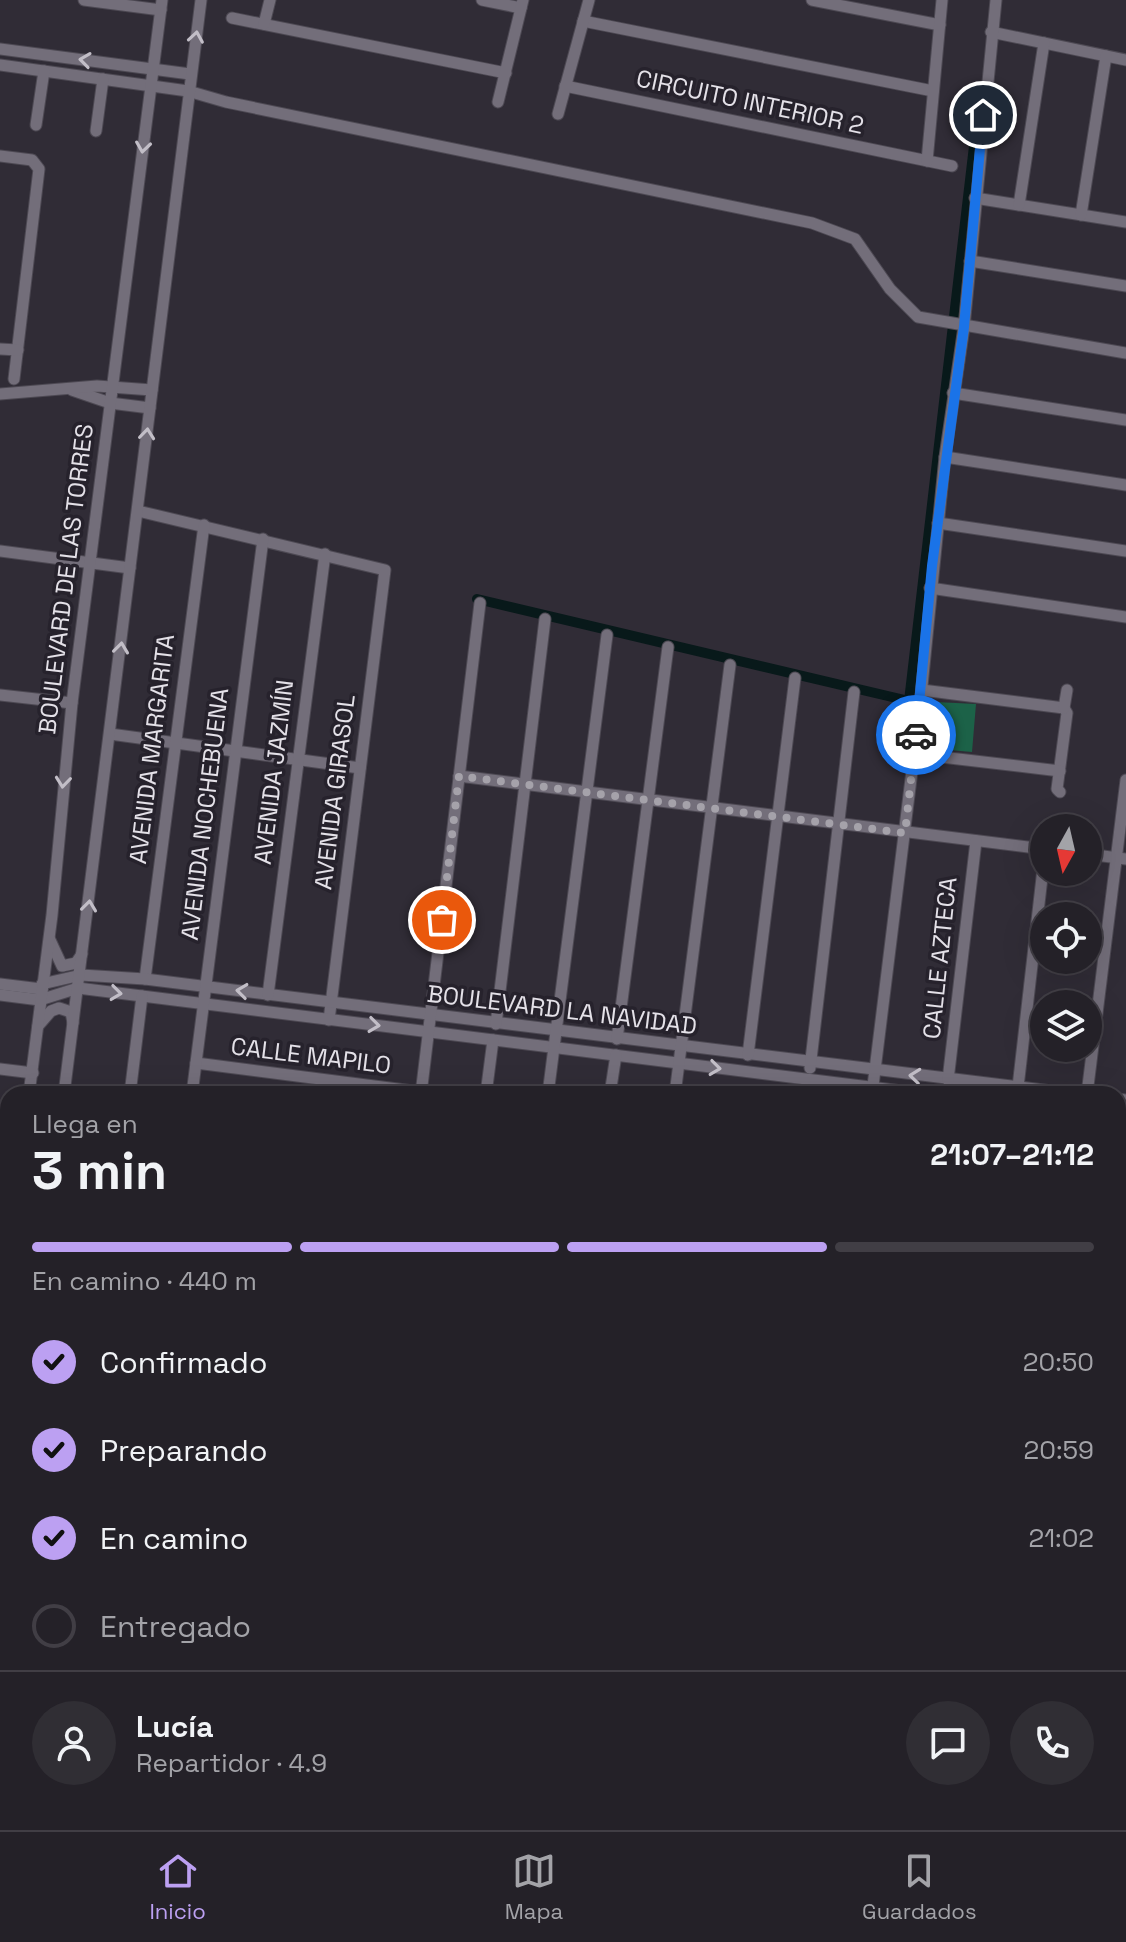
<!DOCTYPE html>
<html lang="es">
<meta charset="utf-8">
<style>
:root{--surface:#242128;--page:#302e34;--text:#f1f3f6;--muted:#a3a3a8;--line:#413e45;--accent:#bca0f2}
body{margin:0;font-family:"Space Grotesk",sans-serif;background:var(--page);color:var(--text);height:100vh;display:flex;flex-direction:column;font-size:30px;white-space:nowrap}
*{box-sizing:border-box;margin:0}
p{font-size:26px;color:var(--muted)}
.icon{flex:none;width:44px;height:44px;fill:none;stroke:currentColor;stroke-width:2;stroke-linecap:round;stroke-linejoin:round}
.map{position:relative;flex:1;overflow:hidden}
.sheet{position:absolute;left:0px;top:1086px;width:1126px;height:744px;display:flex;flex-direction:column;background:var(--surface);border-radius:24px 24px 0 0;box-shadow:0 8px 32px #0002,0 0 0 2px var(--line)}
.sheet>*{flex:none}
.needle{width:52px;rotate:188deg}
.buttons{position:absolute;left:1030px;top:814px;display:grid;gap:16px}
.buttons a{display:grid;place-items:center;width:72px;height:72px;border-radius:50%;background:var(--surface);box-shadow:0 8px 32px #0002,0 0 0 2px var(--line);font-size:40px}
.pin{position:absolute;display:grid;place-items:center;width:68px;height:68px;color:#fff;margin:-34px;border:4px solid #fff;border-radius:50%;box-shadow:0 2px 8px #0007}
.courier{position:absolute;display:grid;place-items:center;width:80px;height:80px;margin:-40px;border:6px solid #1a73e8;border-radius:50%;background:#fff;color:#222;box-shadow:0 2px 10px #0007}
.headline em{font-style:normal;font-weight:700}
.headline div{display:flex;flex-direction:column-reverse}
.headline{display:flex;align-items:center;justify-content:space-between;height:136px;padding:0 32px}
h1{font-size:52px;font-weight:700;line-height:60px}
.bar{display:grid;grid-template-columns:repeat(4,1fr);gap:12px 8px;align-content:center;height:96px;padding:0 32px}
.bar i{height:10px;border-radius:6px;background:var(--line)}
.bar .active{background:var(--accent)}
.bar p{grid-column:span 4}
.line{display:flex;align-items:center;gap:20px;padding:0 32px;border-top:2px solid var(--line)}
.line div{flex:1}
.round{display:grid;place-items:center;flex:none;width:84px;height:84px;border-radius:42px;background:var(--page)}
ol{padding:0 32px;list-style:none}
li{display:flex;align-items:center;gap:24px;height:88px}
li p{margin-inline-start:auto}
li .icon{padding:8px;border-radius:50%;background:var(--accent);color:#111;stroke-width:4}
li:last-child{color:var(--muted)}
li i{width:44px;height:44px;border:4px solid var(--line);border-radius:50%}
.menu{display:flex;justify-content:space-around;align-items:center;height:112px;border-top:2px solid var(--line);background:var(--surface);font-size:22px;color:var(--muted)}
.menu a{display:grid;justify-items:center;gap:4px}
.menu .active{color:var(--accent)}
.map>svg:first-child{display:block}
.green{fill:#1c6248}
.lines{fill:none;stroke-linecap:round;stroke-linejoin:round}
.canal{stroke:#08191a;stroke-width:10}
.minor-casing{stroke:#4d4953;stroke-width:13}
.minor{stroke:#736e7a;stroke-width:11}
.oneway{stroke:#c2bec7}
.done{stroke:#a5a2aa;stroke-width:8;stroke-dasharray:0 14.4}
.route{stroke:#1a73e8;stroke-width:10}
.labels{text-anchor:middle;stroke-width:7;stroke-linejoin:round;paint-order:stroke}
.street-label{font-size:24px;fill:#e4e1e8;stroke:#26222c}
</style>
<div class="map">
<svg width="1126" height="1830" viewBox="0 0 1126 1830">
<rect width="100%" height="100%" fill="#302c36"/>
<polygon class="green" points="936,702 976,704 972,752 938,749 938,744 930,744"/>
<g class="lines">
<polyline class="canal" points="477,599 909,701 978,112"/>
<g class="minor-casing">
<g id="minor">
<polyline points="84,0 161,10"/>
<polyline points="482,0 521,8"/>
<polyline points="812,0 940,25"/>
<polyline points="232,18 506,73"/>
<polyline points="583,21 933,91"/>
<polyline points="264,24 270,0"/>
<polyline points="991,32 1126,60"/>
<polyline points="0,49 190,74"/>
<polyline points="0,65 188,91 226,102 812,223 855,239 890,289 918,317 1126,353"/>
<polyline points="565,86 952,166"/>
<polyline points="498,102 523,0"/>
<polyline points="558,114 589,0"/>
<polyline points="36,125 44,71"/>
<polyline points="96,131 103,79"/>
<polyline points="0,156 32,160 39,169 14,379"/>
<polyline points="927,161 942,0"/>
<polyline points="975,198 1126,222"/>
<polyline points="1019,205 1044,43"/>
<polyline points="1081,215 1106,56"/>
<polyline points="970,261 1126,286"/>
<polyline points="0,349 18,350"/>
<polyline points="72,390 110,403 150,408"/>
<polyline points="953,393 1126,420"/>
<polyline points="0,394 97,386 152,390"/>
<polyline points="945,457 1126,485"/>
<polyline points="138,511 385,570 329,1020"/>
<polyline points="938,523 1126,551"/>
<polyline points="0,551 130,568"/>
<polyline points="930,588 1126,617"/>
<polyline points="922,690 1064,708 1067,713 1057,789 1060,792"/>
<polyline points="0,695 72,703"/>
<polyline points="1064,708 1067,690"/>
<polyline points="910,729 913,702"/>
<polyline points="110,734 360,768"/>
<polyline points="924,755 1060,771"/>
<polyline points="459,776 1044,849"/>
<polyline points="1088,854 1126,859"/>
<polyline points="50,940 62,966 76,963 82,954"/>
<polyline points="145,979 204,525"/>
<polyline points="0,984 41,989"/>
<polyline points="42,984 81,975 145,979 1076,1094"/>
<polyline points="0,995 40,1000 78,988 926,1094"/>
<polyline points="268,995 325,554"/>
<polyline points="496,1024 545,619"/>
<polyline points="38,1026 51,1011 59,1008 71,1012 73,1023"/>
<polyline points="617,1039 668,647"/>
<polyline points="748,1055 795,678"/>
<polyline points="196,1063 421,1092"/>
<polyline points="810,1068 854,692"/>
<polyline points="0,1069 33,1073"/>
<polyline points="948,1080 976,841"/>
<polyline points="1018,1087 1044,860"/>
<polyline points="29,1094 52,915 72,703 162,0"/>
<polyline points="64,1094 201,0"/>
<polyline points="130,1094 142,996"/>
<polyline points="192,1094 263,539"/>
<polyline points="421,1094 480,603"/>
<polyline points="486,1094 493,1040"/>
<polyline points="548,1094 607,635"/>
<polyline points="610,1094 616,1055"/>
<polyline points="675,1094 730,665"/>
<polyline points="872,1094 920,706 945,457 964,327 996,0"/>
<polyline points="1087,1094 1126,780"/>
<polyline points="1118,1099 1126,1100"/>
<polyline points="1118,1114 1126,1115"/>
<polyline points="0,1136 8,1137"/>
<polyline points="1118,1183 1126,1184"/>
<polyline points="0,1208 8,1209"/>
<polyline points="0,1324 8,1254"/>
<polyline points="0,1353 8,1354"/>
<polyline points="1120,1360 1126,1316"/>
<polyline points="0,1368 8,1369"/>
<polyline points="1118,1498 1126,1499"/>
<polyline points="1118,1513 1126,1514"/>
<polyline points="0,1589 8,1637"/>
<polyline points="1118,1691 1126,1639"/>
<polyline points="0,1712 8,1710"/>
<polyline points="0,1779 8,1778"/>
<polyline points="1118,1821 1126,1823"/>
<polyline points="39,1822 40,1830"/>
<polyline points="1070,1822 1070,1830"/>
<polyline points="66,1823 107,1830"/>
<polyline points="166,1830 167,1822"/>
<polyline points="300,1830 301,1822"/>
<polyline points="569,1830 570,1822"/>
<polyline points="654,1830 655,1822"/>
<polyline points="790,1830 791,1822"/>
<polyline points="930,1830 932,1822"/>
</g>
</g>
<use href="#minor" class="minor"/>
</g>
<defs><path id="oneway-chevron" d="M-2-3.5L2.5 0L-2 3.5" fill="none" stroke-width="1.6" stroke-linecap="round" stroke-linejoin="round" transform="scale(2)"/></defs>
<g class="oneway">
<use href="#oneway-chevron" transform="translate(196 37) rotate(-81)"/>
<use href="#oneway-chevron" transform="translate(85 60) rotate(-172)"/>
<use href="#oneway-chevron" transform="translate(143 147) rotate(98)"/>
<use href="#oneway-chevron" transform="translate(147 434) rotate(-84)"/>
<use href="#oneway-chevron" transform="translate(121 648) rotate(-83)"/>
<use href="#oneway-chevron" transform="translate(63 782) rotate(96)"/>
<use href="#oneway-chevron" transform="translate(89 906) rotate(-83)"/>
<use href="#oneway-chevron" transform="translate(242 991) rotate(-173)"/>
<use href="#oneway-chevron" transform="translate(116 993) rotate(7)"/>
<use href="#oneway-chevron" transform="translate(374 1025) rotate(7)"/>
<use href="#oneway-chevron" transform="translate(715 1068) rotate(7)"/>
<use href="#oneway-chevron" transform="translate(915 1076) rotate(-174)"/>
</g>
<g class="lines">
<polyline class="done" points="442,920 459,776 905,833 916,735"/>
<polyline class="route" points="916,735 932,566 964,327 983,115"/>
</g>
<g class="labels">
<g class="street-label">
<text transform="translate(750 102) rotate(12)" y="8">CIRCUITO INTERIOR 2</text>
<text transform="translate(66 579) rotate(-83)" y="8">BOULEVARD DE LAS TORRES</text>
<text transform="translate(152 749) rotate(-83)" y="8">AVENIDA MARGARITA</text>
<text transform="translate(274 772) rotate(-83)" y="8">AVENIDA JAZMÍN</text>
<text transform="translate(335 792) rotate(-83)" y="8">AVENIDA GIRASOL</text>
<text transform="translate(205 814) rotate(-83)" y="8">AVENIDA NOCHEBUENA</text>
<text transform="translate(940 958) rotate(-84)" y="8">CALLE AZTECA</text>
<text transform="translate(562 1010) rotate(7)" y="8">BOULEVARD LA NAVIDAD</text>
<text transform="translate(311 1056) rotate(7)" y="8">CALLE MAPILO</text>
</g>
</g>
</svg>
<div class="buttons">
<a><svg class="needle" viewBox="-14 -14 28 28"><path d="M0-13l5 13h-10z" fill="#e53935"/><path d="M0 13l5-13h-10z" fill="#a3a3a8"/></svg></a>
<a><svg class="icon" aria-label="locate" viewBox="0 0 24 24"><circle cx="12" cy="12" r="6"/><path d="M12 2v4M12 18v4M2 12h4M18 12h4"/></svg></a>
<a><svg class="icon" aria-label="layers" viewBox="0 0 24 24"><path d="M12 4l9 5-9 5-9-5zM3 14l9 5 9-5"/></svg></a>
</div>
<div class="pin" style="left:442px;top:920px;background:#ea580c"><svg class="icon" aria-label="bag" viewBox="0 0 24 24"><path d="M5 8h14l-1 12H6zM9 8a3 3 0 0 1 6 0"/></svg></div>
<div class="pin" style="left:983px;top:115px;background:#1f2937"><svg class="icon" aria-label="home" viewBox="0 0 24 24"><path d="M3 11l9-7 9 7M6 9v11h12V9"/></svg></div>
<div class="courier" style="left:916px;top:735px"><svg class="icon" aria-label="car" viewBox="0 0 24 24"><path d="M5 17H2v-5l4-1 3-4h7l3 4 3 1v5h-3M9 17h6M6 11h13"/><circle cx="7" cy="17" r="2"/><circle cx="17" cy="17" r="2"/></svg></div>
<section class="sheet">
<div class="headline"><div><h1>3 min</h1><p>Llega en</p></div><em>21:07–21:12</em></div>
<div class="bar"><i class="active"></i><i class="active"></i><i class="active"></i><i></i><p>En camino · 440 m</p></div>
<ol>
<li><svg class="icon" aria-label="check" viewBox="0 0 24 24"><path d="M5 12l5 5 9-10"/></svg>Confirmado<p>20:50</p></li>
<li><svg class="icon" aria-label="check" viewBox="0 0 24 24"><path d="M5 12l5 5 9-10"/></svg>Preparando<p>20:59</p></li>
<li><svg class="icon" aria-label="check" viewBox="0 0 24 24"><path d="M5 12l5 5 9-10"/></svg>En camino<p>21:02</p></li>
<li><i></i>Entregado</li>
</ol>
<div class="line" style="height:144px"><a class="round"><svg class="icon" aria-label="person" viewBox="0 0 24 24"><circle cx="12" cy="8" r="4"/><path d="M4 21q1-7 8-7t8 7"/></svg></a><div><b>Lucía</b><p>Repartidor · 4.9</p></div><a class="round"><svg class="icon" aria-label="chat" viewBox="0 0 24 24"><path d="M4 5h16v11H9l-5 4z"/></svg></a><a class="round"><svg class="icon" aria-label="phone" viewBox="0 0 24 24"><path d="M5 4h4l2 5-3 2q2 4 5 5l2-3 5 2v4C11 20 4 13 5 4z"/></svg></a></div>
</section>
</div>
<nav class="menu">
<a class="active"><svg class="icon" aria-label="home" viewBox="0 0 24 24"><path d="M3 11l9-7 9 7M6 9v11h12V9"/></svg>Inicio</a>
<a><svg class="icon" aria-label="map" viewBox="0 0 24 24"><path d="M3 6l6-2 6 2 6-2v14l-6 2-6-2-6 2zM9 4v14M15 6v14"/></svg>Mapa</a>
<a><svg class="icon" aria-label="saved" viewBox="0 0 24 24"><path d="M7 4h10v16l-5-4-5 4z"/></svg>Guardados</a>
</nav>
